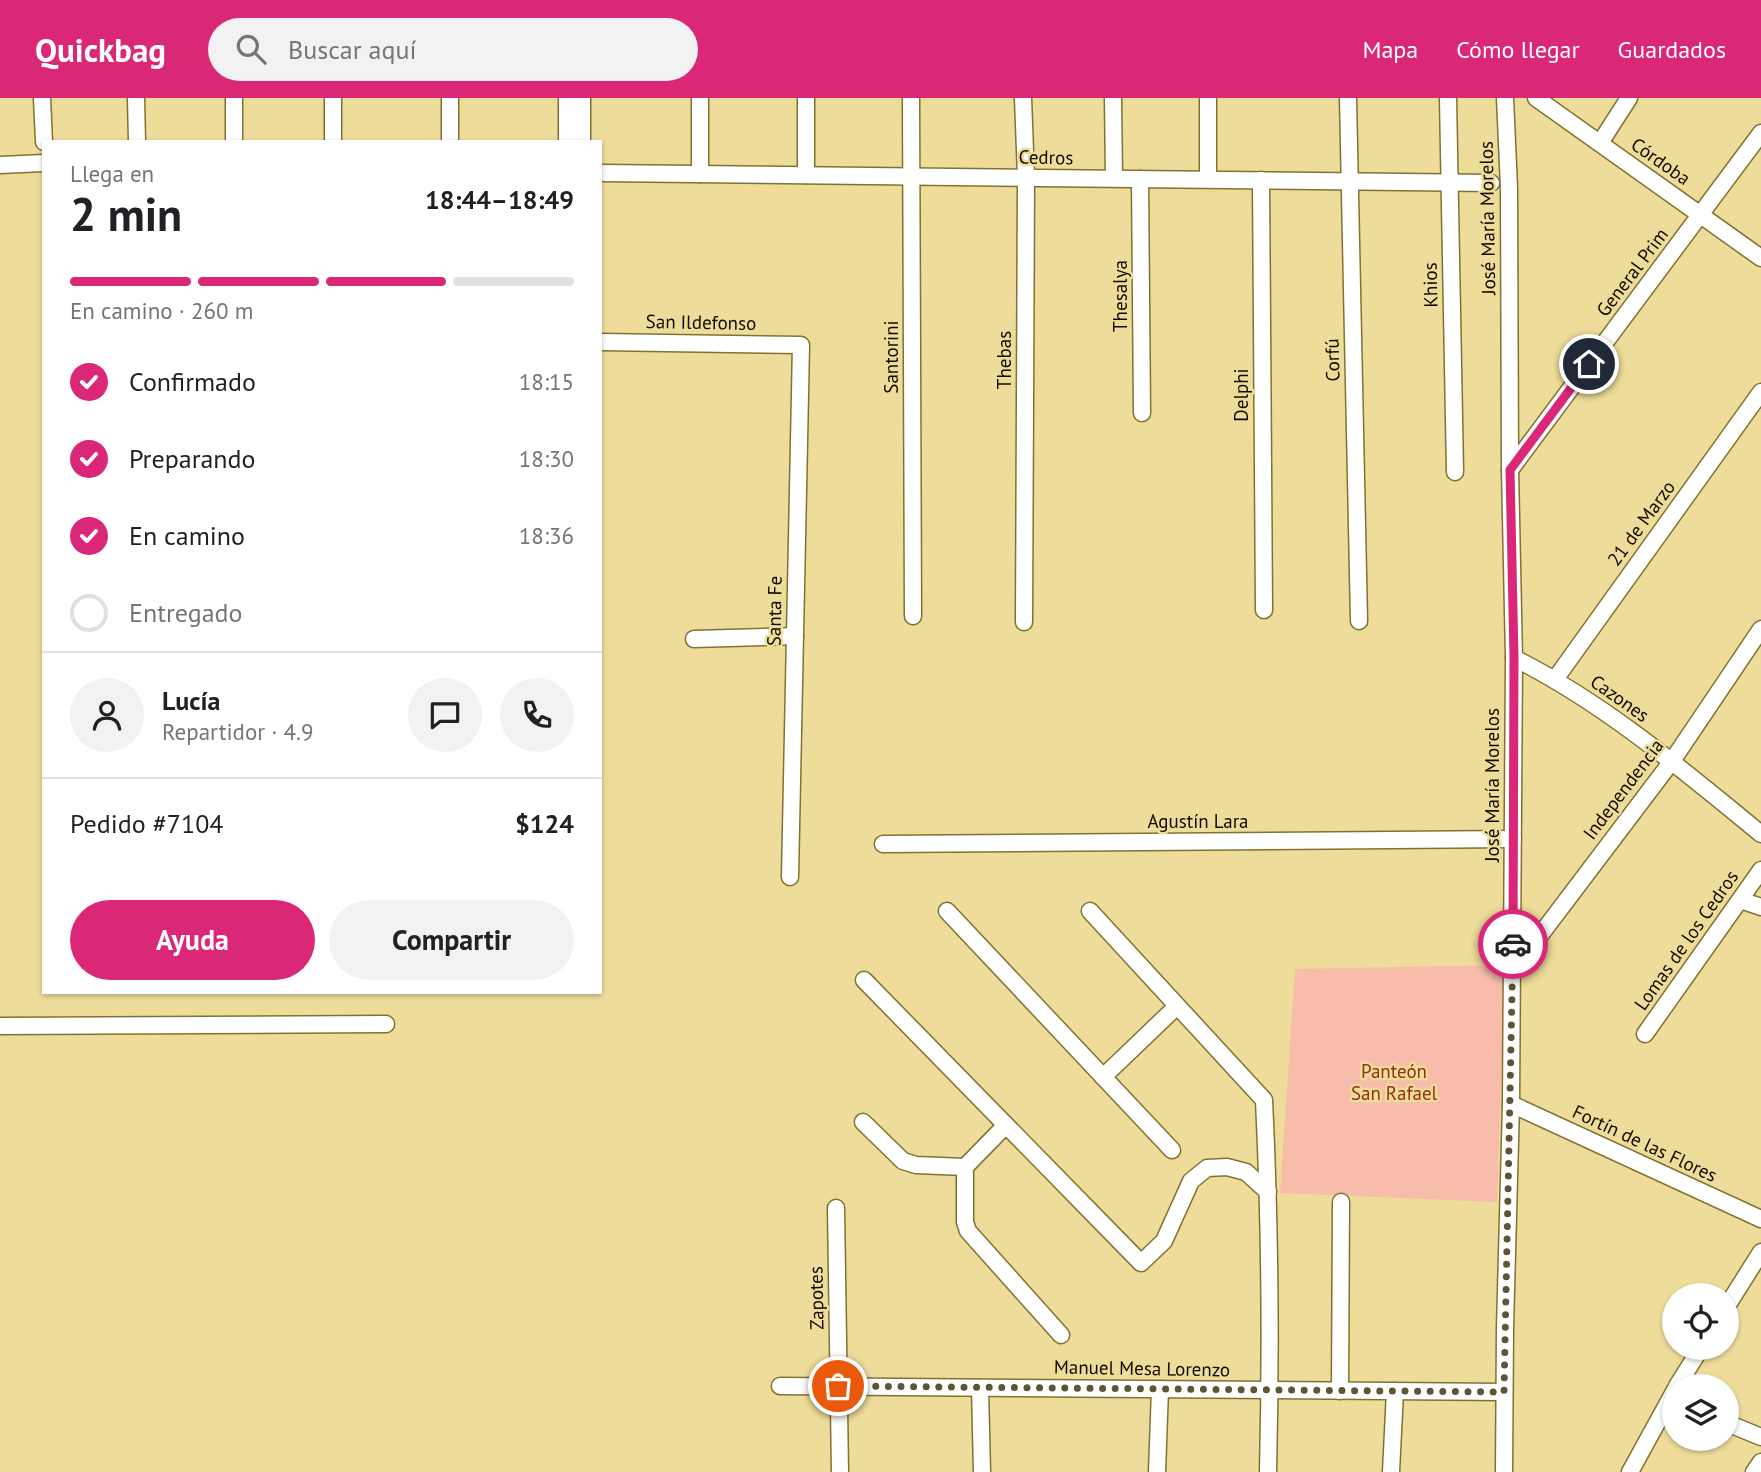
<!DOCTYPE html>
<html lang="es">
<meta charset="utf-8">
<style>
:root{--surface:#fff;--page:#f2f2f2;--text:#202124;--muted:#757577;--line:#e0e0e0;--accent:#db2777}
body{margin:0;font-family:"PT Sans",sans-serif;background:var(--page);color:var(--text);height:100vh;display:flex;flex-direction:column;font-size:26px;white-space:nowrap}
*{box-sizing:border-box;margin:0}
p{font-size:23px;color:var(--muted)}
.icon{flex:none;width:38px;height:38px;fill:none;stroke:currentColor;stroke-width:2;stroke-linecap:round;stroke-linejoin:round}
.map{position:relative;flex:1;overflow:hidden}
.details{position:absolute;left:42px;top:42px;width:560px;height:854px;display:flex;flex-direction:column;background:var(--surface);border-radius:0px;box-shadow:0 2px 5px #0004}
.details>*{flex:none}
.fabs{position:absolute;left:1662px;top:1185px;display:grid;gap:14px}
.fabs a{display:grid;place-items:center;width:77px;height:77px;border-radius:50%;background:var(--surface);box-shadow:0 2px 5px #0004;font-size:35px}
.pin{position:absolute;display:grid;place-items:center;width:60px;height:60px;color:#fff;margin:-30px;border:4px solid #fff;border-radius:50%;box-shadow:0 2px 7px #0007}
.courier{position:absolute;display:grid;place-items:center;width:70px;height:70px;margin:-35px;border:5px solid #db2777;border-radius:50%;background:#fff;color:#222;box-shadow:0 2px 9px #0007}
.summary em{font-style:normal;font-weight:700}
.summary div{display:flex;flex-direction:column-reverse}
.summary{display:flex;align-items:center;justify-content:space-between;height:119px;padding:0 28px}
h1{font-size:46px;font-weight:700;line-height:52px}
.bar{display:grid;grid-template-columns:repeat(4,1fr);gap:10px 7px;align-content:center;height:84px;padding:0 28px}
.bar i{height:9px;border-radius:5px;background:var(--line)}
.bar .current{background:var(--accent)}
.bar p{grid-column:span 4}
.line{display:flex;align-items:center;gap:18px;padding:0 28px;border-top:2px solid var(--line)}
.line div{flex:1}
.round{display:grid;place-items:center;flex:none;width:74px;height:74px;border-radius:37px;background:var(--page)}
ol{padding:0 28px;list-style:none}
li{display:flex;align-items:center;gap:21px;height:77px}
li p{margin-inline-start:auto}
li .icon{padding:7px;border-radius:50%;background:var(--accent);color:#fff;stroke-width:4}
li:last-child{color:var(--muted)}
li i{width:38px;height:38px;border:4px solid var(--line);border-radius:50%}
.cta{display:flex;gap:14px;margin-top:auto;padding:14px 28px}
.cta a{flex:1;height:80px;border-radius:42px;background:var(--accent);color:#fff;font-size:28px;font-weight:700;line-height:80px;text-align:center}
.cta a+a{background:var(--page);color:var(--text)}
header{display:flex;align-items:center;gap:42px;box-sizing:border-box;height:98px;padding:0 35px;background:var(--accent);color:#fff}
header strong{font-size:33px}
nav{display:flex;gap:38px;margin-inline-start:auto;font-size:24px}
.search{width:490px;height:63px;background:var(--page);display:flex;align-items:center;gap:18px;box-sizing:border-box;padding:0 24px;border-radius:38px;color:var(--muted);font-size:26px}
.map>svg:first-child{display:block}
.green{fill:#f8bcab}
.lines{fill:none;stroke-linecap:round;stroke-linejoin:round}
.street-casing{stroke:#827230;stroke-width:19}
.street{stroke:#fff;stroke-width:16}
.done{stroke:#5e5436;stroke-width:7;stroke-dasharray:0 12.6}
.route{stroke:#db2777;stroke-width:9}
.labels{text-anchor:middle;stroke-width:5;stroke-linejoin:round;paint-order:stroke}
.street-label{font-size:19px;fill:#110a00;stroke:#eedd9a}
.park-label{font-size:19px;fill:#962f13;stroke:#eedd9a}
</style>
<header>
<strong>Quickbag</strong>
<div class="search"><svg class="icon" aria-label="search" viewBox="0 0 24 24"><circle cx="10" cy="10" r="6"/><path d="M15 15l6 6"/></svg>Buscar aquí</div>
<nav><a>Mapa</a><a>Cómo llegar</a><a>Guardados</a></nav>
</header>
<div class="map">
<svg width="1761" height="1374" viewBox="0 0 1761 1374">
<rect width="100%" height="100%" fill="#eedd9a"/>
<polygon class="green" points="1505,867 1497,1104 1280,1095 1295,871"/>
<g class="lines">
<g class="street-casing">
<g id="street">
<polyline points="42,0 44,44"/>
<polyline points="136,0 137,44"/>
<polyline points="234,0 234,44"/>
<polyline points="333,0 333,44"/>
<polyline points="450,0 450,44"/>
<polyline points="567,0 567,44"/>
<polyline points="582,0 582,44"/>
<polyline points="911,0 913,518"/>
<polyline points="1023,0 1026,79 1024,524"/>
<polyline points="1113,0 1114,80"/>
<polyline points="1348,0 1359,523"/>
<polyline points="1448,0 1455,374"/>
<polyline points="1536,0 1761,160"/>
<polyline points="1600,45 1629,0"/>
<polyline points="0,67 44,65"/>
<polyline points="600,75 1491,85"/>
<polyline points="700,76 700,0"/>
<polyline points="806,77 806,0"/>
<polyline points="1140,81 1142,315"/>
<polyline points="1208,81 1208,0"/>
<polyline points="1261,82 1264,512"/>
<polyline points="600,244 801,247 790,779"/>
<polyline points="1510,372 1761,35"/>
<polyline points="694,541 795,538"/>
<path d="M 1514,560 C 1604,605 1683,672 1761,736"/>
<polyline points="1556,580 1761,294"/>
<polyline points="883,746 1513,741"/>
<polyline points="1740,802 1761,809"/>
<polyline points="947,813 1172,1052"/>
<path d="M 1090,813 L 1264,1002 C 1270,1126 1271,1250 1268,1374"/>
<polyline points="1513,873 1672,663 1761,531"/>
<polyline points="864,882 1141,1165 1164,1143 1191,1083 1207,1070 1227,1069 1246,1074 1268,1094"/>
<polyline points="0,928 386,926"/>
<polyline points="1645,936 1761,772"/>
<polyline points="1103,979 1176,909"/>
<polyline points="1511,1006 1761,1121"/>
<polyline points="863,1024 903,1063 916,1067 965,1069 965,1124 968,1133 1061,1237"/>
<polyline points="965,1069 1006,1027"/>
<polyline points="836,1110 840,1374"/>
<polyline points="1727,1208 1761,1154"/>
<polyline points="780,1288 1504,1294"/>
<polyline points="1677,1288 1701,1250"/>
<polyline points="980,1290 982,1374"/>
<polyline points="1340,1293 1341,1104"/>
<polyline points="1727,1325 1761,1339"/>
<polyline points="1157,1374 1160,1291"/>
<polyline points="1391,1374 1395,1293"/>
<polyline points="1504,1374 1505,1230 1511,1006 1514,560 1510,372 1509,90 1505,0"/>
<polyline points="1630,1374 1675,1292"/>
<polyline points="1754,1374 1761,1364"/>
</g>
</g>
<use href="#street" class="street"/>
</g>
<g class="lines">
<polyline class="done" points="838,1288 1504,1294 1513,846"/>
<polyline class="route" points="1513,846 1514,559 1510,372 1589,266"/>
</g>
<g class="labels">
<g class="street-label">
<text transform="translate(1046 59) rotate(1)" y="7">Cedros</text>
<text transform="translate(1661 63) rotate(35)" y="7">Córdoba</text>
<text transform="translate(1487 120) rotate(-91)" y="7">José María Morelos</text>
<text transform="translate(1632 174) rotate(-53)" y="7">General Prim</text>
<text transform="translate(1430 187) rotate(-91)" y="7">Khios</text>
<text transform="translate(1120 198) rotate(-90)" y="7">Thesalya</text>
<text transform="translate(701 224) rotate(1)" y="7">San Ildefonso</text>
<text transform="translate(891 259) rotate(-90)" y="7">Santorini</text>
<text transform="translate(1004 262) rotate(-90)" y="7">Thebas</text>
<text transform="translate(1332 262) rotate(-91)" y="7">Corfú</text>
<text transform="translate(1241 297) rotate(-90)" y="7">Delphi</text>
<text transform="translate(1641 425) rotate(-54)" y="7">21 de Marzo</text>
<text transform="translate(774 513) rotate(-89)" y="7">Santa Fe</text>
<text transform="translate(1620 600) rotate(35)" y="7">Cazones</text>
<text transform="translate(1492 687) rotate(-90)" y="7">José María Morelos</text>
<text transform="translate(1623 691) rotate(-53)" y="7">Independencia</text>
<text x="1198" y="730">Agustín Lara</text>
<text transform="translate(1686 842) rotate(-55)" y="7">Lomas de los Cedros</text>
<text transform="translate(1645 1045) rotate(25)" y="7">Fortín de las Flores</text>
<text transform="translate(816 1200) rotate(-91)" y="7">Zapotes</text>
<text transform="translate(1142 1270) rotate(1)" y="7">Manuel Mesa Lorenzo</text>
</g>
<g class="park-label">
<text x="1394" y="980">Panteón<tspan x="1394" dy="22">San Rafael</tspan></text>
</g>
</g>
</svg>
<div class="fabs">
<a><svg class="icon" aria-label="locate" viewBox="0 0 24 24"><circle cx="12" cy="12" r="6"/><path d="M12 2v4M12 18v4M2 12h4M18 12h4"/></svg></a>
<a><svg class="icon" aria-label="layers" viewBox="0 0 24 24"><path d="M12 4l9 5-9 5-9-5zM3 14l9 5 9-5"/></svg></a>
</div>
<div class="pin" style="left:838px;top:1288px;background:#ea580c"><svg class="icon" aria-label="bag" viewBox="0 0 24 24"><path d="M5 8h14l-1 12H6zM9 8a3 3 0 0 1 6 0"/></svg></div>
<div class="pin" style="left:1589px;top:266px;background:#1f2937"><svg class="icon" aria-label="home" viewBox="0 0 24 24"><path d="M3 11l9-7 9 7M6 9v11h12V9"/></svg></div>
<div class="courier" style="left:1513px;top:846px"><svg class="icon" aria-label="car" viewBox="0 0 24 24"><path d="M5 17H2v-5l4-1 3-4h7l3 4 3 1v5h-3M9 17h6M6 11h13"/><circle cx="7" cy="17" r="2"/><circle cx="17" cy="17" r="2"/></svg></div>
<section class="details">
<div class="summary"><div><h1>2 min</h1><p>Llega en</p></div><em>18:44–18:49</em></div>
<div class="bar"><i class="current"></i><i class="current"></i><i class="current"></i><i></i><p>En camino · 260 m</p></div>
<ol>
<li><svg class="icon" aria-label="check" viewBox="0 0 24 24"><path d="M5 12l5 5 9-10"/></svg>Confirmado<p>18:15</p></li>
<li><svg class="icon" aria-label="check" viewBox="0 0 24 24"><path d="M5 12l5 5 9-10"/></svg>Preparando<p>18:30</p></li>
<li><svg class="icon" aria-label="check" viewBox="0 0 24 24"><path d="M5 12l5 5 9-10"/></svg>En camino<p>18:36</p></li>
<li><i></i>Entregado</li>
</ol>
<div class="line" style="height:126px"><a class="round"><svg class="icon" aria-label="person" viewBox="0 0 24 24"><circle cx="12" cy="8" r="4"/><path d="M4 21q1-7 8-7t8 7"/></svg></a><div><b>Lucía</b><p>Repartidor · 4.9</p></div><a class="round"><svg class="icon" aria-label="chat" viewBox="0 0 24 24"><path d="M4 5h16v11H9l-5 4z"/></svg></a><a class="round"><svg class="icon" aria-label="phone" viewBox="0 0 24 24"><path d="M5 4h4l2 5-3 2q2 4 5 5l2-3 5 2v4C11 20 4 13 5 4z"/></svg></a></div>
<div class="line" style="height:91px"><div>Pedido #7104</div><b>$124</b></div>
<div class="cta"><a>Ayuda</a><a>Compartir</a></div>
</section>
</div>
